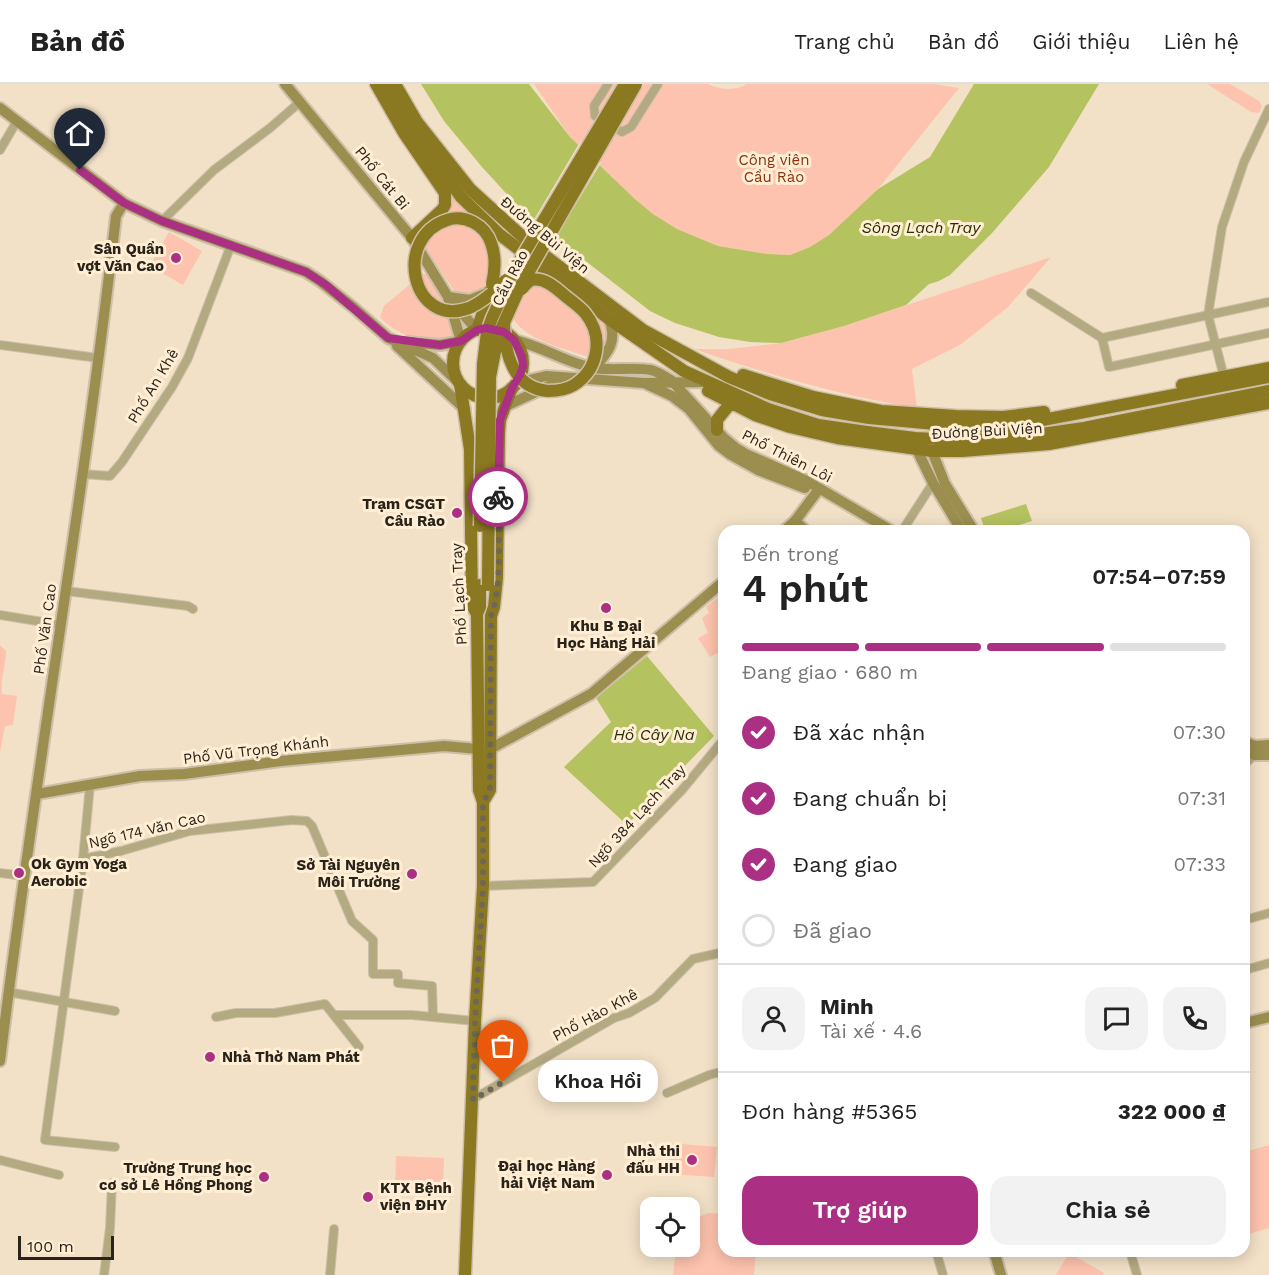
<!DOCTYPE html>
<html lang="vi">
<meta charset="utf-8">
<style>
:root{--surface:#fff;--page:#f2f2f2;--text:#222;--muted:#767676;--line:#e0e0e0;--accent:#ab3083}
body{margin:0;font-family:"Work Sans",sans-serif;background:var(--page);color:var(--text);height:100vh;display:flex;flex-direction:column;font-size:22px;white-space:nowrap}
*{box-sizing:border-box;margin:0}
p{font-size:20px;color:var(--muted)}
.icon{flex:none;width:33px;height:33px;fill:none;stroke:currentColor;stroke-width:2;stroke-linecap:round;stroke-linejoin:round}
.map{position:relative;flex:1;overflow:hidden}
.sheet{position:absolute;left:718px;top:441px;width:532px;height:732px;display:flex;flex-direction:column;background:var(--surface);border-radius:18px;box-shadow:0 3px 15px #0003}
.sheet>*{flex:none}
.tools{position:absolute;left:640px;top:1113px;display:grid;gap:12px}
.tools a{display:grid;place-items:center;width:60px;height:60px;border-radius:12px;background:var(--surface);box-shadow:0 3px 15px #0003;font-size:30px}
.scale{position:absolute;left:18px;bottom:15px;width:96px;box-sizing:border-box;padding-left:6px;border:3px solid #292319;border-top:0;font-size:16px;line-height:21px;white-space:nowrap;color:#292319;-webkit-text-stroke:4px #ffeed4;paint-order:stroke}
.pin{position:absolute;display:grid;place-items:center;width:51px;height:51px;color:#fff;margin:-62px -26px;border-radius:50% 50% 50% 0;rotate:-45deg;box-shadow:0 0 6px #0007}
.pin .icon{rotate:45deg}
.courier{position:absolute;display:grid;place-items:center;width:60px;height:60px;margin:-30px;border:4px solid #ab3083;border-radius:50%;background:#fff;color:#222;box-shadow:0 2px 8px #0007}
.bubble{position:absolute;height:42px;border-radius:18px;background:var(--surface);box-shadow:0 3px 15px #0003;font-size:20px;font-weight:600;line-height:42px;text-align:center}
.overview em{font-style:normal;font-weight:600}
.overview div{display:flex;flex-direction:column-reverse}
.overview{display:flex;align-items:center;justify-content:space-between;height:102px;padding:0 24px}
h1{font-size:39px;font-weight:600;line-height:45px}
.bar{display:grid;grid-template-columns:repeat(4,1fr);gap:9px 6px;align-content:center;height:72px;padding:0 24px}
.bar i{height:8px;border-radius:4px;background:var(--line)}
.bar .on{background:var(--accent)}
.bar p{grid-column:span 4}
.line{display:flex;align-items:center;gap:15px;padding:0 24px;border-top:2px solid var(--line)}
.line div{flex:1}
.round{display:grid;place-items:center;flex:none;width:63px;height:63px;border-radius:18px;background:var(--page)}
ol{padding:0 24px;list-style:none}
li{display:flex;align-items:center;gap:18px;height:66px}
li p{margin-inline-start:auto}
li .icon{padding:6px;border-radius:50%;background:var(--accent);color:#fff;stroke-width:4}
li:last-child{color:var(--muted)}
li i{width:33px;height:33px;border:3px solid var(--line);border-radius:50%}
.action{display:flex;gap:12px;margin-top:auto;padding:12px 24px}
.action a{flex:1;height:69px;border-radius:18px;background:var(--accent);color:#fff;font-size:24px;font-weight:600;line-height:69px;text-align:center}
.action a+a{background:var(--page);color:var(--text)}
header{display:flex;align-items:center;gap:36px;box-sizing:border-box;height:84px;padding:0 30px;background:var(--surface);border-bottom:2px solid var(--line)}
header strong{font-size:28px}
nav{display:flex;gap:33px;margin-inline-start:auto;font-size:21px}
.map>svg:first-child{display:block}
.green{fill:#fdc3ae}
.water{fill:#b4c260}
.pier{fill:#f2e1c7}
.lines{fill:none;stroke-linecap:round;stroke-linejoin:round}
.street-casing{stroke:#cebfa8;stroke-width:10}
.secondary-casing{stroke:#cebfa8;stroke-width:14}
.primary-casing{stroke:#cebfa8;stroke-width:15}
.street{stroke:#b3aa82;stroke-width:8}
.secondary{stroke:#9b8e4f;stroke-width:10}
.primary{stroke:#8b7922;stroke-width:12}
.primary-bridge-casing{stroke:#cebfa8;stroke-width:15;stroke-linecap:butt}
.primary-bridge{stroke:#8b7922;stroke-width:12}
.done{stroke:#6f6656;stroke-width:6;stroke-dasharray:0 10.8}
.route{stroke:#ab3083;stroke-width:8}
.poi-dot{fill:#ab3083;stroke:#ffeed4;stroke-width:2}
.labels{text-anchor:middle;stroke-width:6;stroke-linejoin:round;paint-order:stroke}
.park-label{font-size:15px;fill:#873310;stroke:#ffeed4}
.street-label{font-size:15px;fill:#292319;stroke:#ffeed4}
.poi-label{font-size:15px;font-weight:bold;fill:#292319;stroke:#ffeed4;text-anchor:end}
.water-label{font-size:16px;font-style:italic;fill:#282d03;stroke:#ffeed4}
</style>
<header>
<strong>Bản đồ</strong>
<nav><a>Trang chủ</a><a>Bản đồ</a><a>Giới thiệu</a><a>Liên hệ</a></nav>
</header>
<div class="map">
<svg width="1269" height="1191" viewBox="0 0 1269 1191">
<rect width="100%" height="100%" fill="#f2e1c7"/>
<g class="green">
<path d="M 534,0 L 708,0 C 720,6 735,7 747,0 L 933,0 L 959,4 L 878,105 L 829,151 L 810,163 L 790,171 L 767,170 L 718,162 L 677,145 L 653,130 L 636,116 L 570,53 Z"/>
<polygon points="1207,0 1230,0 1259,17 1262,22 1259,29 1251,28"/>
<polygon points="448,106 476,134 488,172 488,192 484,204 479,210 469,213 455,208 420,156"/>
<polygon points="169,148 202,167 183,201 150,182"/>
<path d="M 1051,173 L 1008,223 L 960,261 L 912,285 L 917,324 C 841,312 767,290 694,265 L 729,265 L 781,259 L 844,242 Z"/>
<path d="M 422,190 L 427,190 C 441,202 459,238 453,256 C 430,264 396,251 380,233 L 384,222 Z"/>
<path d="M 528,192 L 604,236 C 609,253 608,276 585,272 C 560,263 522,256 510,229 Z"/>
<polygon points="724,508 724,566 710,573 698,554 708,549 702,534 709,529 706,523"/>
<path d="M 0,561 L 6,567 C 6,582 0,595 2,610 L 17,612 L 13,641 L 5,642 L 0,668 Z"/>
<polygon points="670,1059 717,1063 714,1093 668,1090"/>
<polygon points="1269,1061 1269,1144 1245,1151 1245,1068"/>
<polygon points="396,1072 444,1074 443,1102 395,1101"/>
<polygon points="708,1129 724,1130 724,1167 756,1167 754,1191 673,1191 676,1163 690,1162 690,1137"/>
<polygon points="1069,1169 1104,1189 1103,1191 1056,1191"/>
</g>
<g class="water">
<polygon points="421,0 529,0 570,53 636,116 653,130 677,145 718,162 767,170 790,171 810,163 829,151 878,105 930,73 974,0 1099,0 1049,83 992,149 950,191 939,197 929,200 906,221 844,242 781,259 750,258 719,253 675,239 650,227 525,130 482,83 444,37"/>
<polygon points="1026,420 1032,437 1000,447 985,447 981,434"/>
<polygon points="647,572 714,652 627,741 564,683 611,638 596,614"/>
</g>
<polygon class="pier" points="580,58 601,79 554,156 532,139"/>
<g class="lines">
<g class="street-casing">
<g id="street">
<polyline points="608,0 594,22 595,32 622,48 631,43 658,0"/>
<polyline points="0,66 17,37"/>
<polyline points="162,137 214,86 270,44 300,18"/>
<polyline points="1031,209 1102,254 1269,218"/>
<polyline points="1102,254 1109,283 1269,249"/>
<polyline points="0,261 98,274"/>
<polyline points="1224,293 1208,231 1222,143 1244,78 1269,25"/>
<polyline points="83,390 110,392 122,378 172,303 188,274 231,161"/>
<polyline points="902,447 933,399"/>
<polyline points="66,507 188,522 193,525"/>
<polyline points="0,531 61,541"/>
<polyline points="1245,680 1254,671"/>
<polyline points="90,701 83,775 45,1056 115,1063"/>
<polyline points="83,775 121,767 190,747 292,736 307,737 312,742 352,837 373,856 373,890 398,890 398,899 432,902 433,933"/>
<polyline points="0,789 24,792"/>
<polyline points="483,802 593,798 682,706 724,655"/>
<polyline points="1245,836 1269,829"/>
<polyline points="1245,886 1269,879"/>
<polyline points="8,908 115,927"/>
<polyline points="334,931 412,931 475,937"/>
<polyline points="216,933 236,929 275,929 325,920 359,963"/>
<polyline points="667,1009 709,991 724,987"/>
<polyline points="473,1015 614,934 629,929 655,914 693,875 724,868"/>
<polyline points="0,1076 59,1091"/>
<polyline points="936,1167 943,1191"/>
<polyline points="1130,1167 1137,1191"/>
<polyline points="104,1191 110,1144 112,1099"/>
<polyline points="330,1191 334,1145"/>
</g>
</g>
<g class="secondary-casing">
<g id="secondary">
<polyline points="285,0 412,154 448,213 461,257 440,261 408,258"/>
<polyline points="0,24 124,119 162,137 306,188 320,197 354,224 388,254 433,274 460,300"/>
<polyline points="448,213 470,216 485,210"/>
<polyline points="454,220 477,246"/>
<path d="M 514,256 C 542,262 566,279 594,284 C 613,287 633,283 651,286 C 659,288 666,293 672,297 L 724,354 L 736,364 L 746,370 L 805,396 L 892,447"/>
<polyline points="397,262 465,325"/>
<path d="M 594,284 C 608,269 618,257 609,235"/>
<polyline points="516,299 546,292 644,299 672,312 689,325 719,362 731,371 758,386 805,404"/>
<polyline points="645,299 705,298"/>
<polyline points="506,322 566,294"/>
<polyline points="916,364 933,399 962,447"/>
<polyline points="932,367 945,400 974,447"/>
<polyline points="795,437 806,447"/>
<polyline points="784,447 795,437 819,405"/>
<polyline points="1245,658 1255,662 1269,661"/>
<polyline points="490,665 591,610 724,497"/>
<polyline points="1245,666 1254,671 1269,671"/>
<polyline points="37,710 140,692 184,690 281,677 444,662 478,665"/>
<polyline points="1245,939 1269,933"/>
<path d="M 0,977 C 34,695 84,414 116,132 L 124,119"/>
<polyline points="994,1167 1001,1191"/>
</g>
</g>
<g class="primary-casing">
<g id="primary">
<polyline points="376,0 404,49 445,109 445,121 442,126 412,154"/>
<polyline points="385,0 411,44 461,113 499,150 609,235 684,287 768,325 818,341 867,348 915,354 958,356 1006,355 1084,344 1269,307"/>
<polyline points="395,0 417,38 470,105 536,165 643,246 729,293 770,310 822,326 869,334 958,342 1006,343 1269,293"/>
<circle cx="488" cy="279" r="35"/>
<polyline points="477,246 490,207"/>
<polyline points="743,291 813,313 881,327 956,332 1003,333 1044,328"/>
<polyline points="460,300 470,365 472,521 477,530 479,706 483,718 483,802 475,937 465,1191"/>
<polyline points="1182,301 1269,284"/>
<polyline points="708,307 755,331 790,343 837,354 932,367 962,367 1049,360 1269,319"/>
<polyline points="717,346 717,336 729,321 735,321"/>
<polyline points="477,530 480,523 480,501"/>
<polyline points="483,718 490,706 491,532 494,523 497,494 499,349 500,336 512,304"/>
</g>
</g>
<use href="#street" class="street"/>
<use href="#secondary" class="secondary"/>
<use href="#primary" class="primary"/>
<g class="primary-bridge-casing">
<g id="primary-bridge">
<path d="M 492,200 C 495,187 496,172 491,159 C 485,141 465,130 447,136 C 392,154 412,245 469,224 C 483,218 495,207 506,196"/>
<path d="M 504,241 C 505,270 513,304 548,307 C 557,307 566,306 574,301 C 599,285 604,252 585,229 C 579,222 571,217 564,211 C 556,204 544,193 532,196 C 527,198 525,201 522,205"/>
<polyline points="480,442 483,280 487,248 492,234 514,186 625,0"/>
<polyline points="488,501 490,293 498,252 520,203 636,0"/>
</g>
</g>
<use href="#primary-bridge" class="primary-bridge"/>
</g>
<g class="lines">
<path class="done" d="M 498,413 C 498,447 503,501 491,532 L 490,706 L 483,718 L 483,802 L 475,937 L 473,1016 L 503,998"/>
<polyline class="route" points="80,86 124,119 162,137 306,188 326,201 388,254 440,261 461,257 477,246 486,244 504,248 514,256 522,273 523,282 520,291 512,304 500,336 498,413"/>
</g>
<g class="poi-dot">
<circle cx="176" cy="174" r="6"/>
<circle cx="457" cy="429" r="6"/>
<circle cx="606" cy="524" r="6"/>
<circle cx="19" cy="789" r="6"/>
<circle cx="412" cy="790" r="6"/>
<circle cx="210" cy="973" r="6"/>
<circle cx="692" cy="1076" r="6"/>
<circle cx="607" cy="1091" r="6"/>
<circle cx="264" cy="1093" r="6"/>
<circle cx="368" cy="1113" r="6"/>
</g>
<g class="labels">
<g class="park-label">
<text x="774" y="81">Công viên<tspan x="774" dy="17">Cầu Rào</tspan></text>
</g>
<g class="street-label">
<text transform="translate(382 94) rotate(51)" y="5">Phố Cát Bi</text>
<text transform="translate(545 151) rotate(40)" y="5">Đường Bùi Viện</text>
<text transform="translate(510 194) rotate(-63)" y="5">Cầu Rào</text>
<text transform="translate(153 302) rotate(-59)" y="5">Phố An Khê</text>
<text transform="translate(987 347) rotate(-3)" y="5">Đường Bùi Viện</text>
<text transform="translate(787 372) rotate(27)" y="5">Phố Thiên Lôi</text>
<text transform="translate(459 510) rotate(-93)" y="5">Phố Lạch Tray</text>
<text transform="translate(45 545) rotate(-82)" y="5">Phố Văn Cao</text>
<text transform="translate(256 666) rotate(-7)" y="5">Phố Vũ Trọng Khánh</text>
<text transform="translate(637 732) rotate(-47)" y="5">Ngõ 384 Lạch Tray</text>
<text transform="translate(147 746) rotate(-13)" y="5">Ngõ 174 Văn Cao</text>
<text transform="translate(595 931) rotate(-28)" y="5">Phố Hào Khê</text>
</g>
<g class="poi-label">
<text x="164" y="170">Sân Quần<tspan x="164" dy="17">vợt Văn Cao</tspan></text>
<text x="445" y="425">Trạm CSGT<tspan x="445" dy="17">Cầu Rào</tspan></text>
<text x="606" y="547" text-anchor="middle">Khu B Đại<tspan x="606" dy="17">Học Hàng Hải</tspan></text>
<text x="31" y="785" text-anchor="start">Ok Gym Yoga<tspan x="31" dy="17">Aerobic</tspan></text>
<text x="400" y="786">Sở Tài Nguyên<tspan x="400" dy="17">Môi Trường</tspan></text>
<text x="222" y="978" text-anchor="start">Nhà Thờ Nam Phát</text>
<text x="680" y="1072">Nhà thi<tspan x="680" dy="17">đấu HH</tspan></text>
<text x="595" y="1087">Đại học Hàng<tspan x="595" dy="17">hải Việt Nam</tspan></text>
<text x="252" y="1089">Trường Trung học<tspan x="252" dy="17">cơ sở Lê Hồng Phong</tspan></text>
<text x="380" y="1109" text-anchor="start">KTX Bệnh<tspan x="380" dy="17">viện ĐHY</tspan></text>
</g>
<g class="water-label">
<text x="921" y="149">Sông Lạch Tray</text>
<text x="654" y="656">Hồ Cây Na</text>
</g>
</g>
</svg>
<div class="tools">
<a><svg class="icon" aria-label="locate" viewBox="0 0 24 24"><circle cx="12" cy="12" r="6"/><path d="M12 2v4M12 18v4M2 12h4M18 12h4"/></svg></a>
</div>
<div class="scale">100 m</div>
<div class="pin" style="left:503px;top:998px;background:#ea580c"><svg class="icon" aria-label="bag" viewBox="0 0 24 24"><path d="M5 8h14l-1 12H6zM9 8a3 3 0 0 1 6 0"/></svg></div>
<div class="pin" style="left:80px;top:86px;background:#1f2937"><svg class="icon" aria-label="home" viewBox="0 0 24 24"><path d="M3 11l9-7 9 7M6 9v11h12V9"/></svg></div>
<div class="courier" style="left:498px;top:413px"><svg class="icon" aria-label="bike" viewBox="0 0 24 24"><circle cx="6" cy="16" r="4"/><circle cx="18" cy="16" r="4"/><path d="M6 16l4-8h5l3 8M10 8l3 8H6M13 5h3"/></svg></div>
<div class="bubble" style="left:538px;top:976px;width:120px">Khoa Hồi</div>
<section class="sheet">
<div class="overview"><div><h1>4 phút</h1><p>Đến trong</p></div><em>07:54–07:59</em></div>
<div class="bar"><i class="on"></i><i class="on"></i><i class="on"></i><i></i><p>Đang giao · 680 m</p></div>
<ol>
<li><svg class="icon" aria-label="check" viewBox="0 0 24 24"><path d="M5 12l5 5 9-10"/></svg>Đã xác nhận<p>07:30</p></li>
<li><svg class="icon" aria-label="check" viewBox="0 0 24 24"><path d="M5 12l5 5 9-10"/></svg>Đang chuẩn bị<p>07:31</p></li>
<li><svg class="icon" aria-label="check" viewBox="0 0 24 24"><path d="M5 12l5 5 9-10"/></svg>Đang giao<p>07:33</p></li>
<li><i></i>Đã giao</li>
</ol>
<div class="line" style="height:108px"><a class="round"><svg class="icon" aria-label="person" viewBox="0 0 24 24"><circle cx="12" cy="8" r="4"/><path d="M4 21q1-7 8-7t8 7"/></svg></a><div><b>Minh</b><p>Tài xế · 4.6</p></div><a class="round"><svg class="icon" aria-label="chat" viewBox="0 0 24 24"><path d="M4 5h16v11H9l-5 4z"/></svg></a><a class="round"><svg class="icon" aria-label="phone" viewBox="0 0 24 24"><path d="M5 4h4l2 5-3 2q2 4 5 5l2-3 5 2v4C11 20 4 13 5 4z"/></svg></a></div>
<div class="line" style="height:78px"><div>Đơn hàng #5365</div><b>322 000 ₫</b></div>
<div class="action"><a>Trợ giúp</a><a>Chia sẻ</a></div>
</section>
</div>
